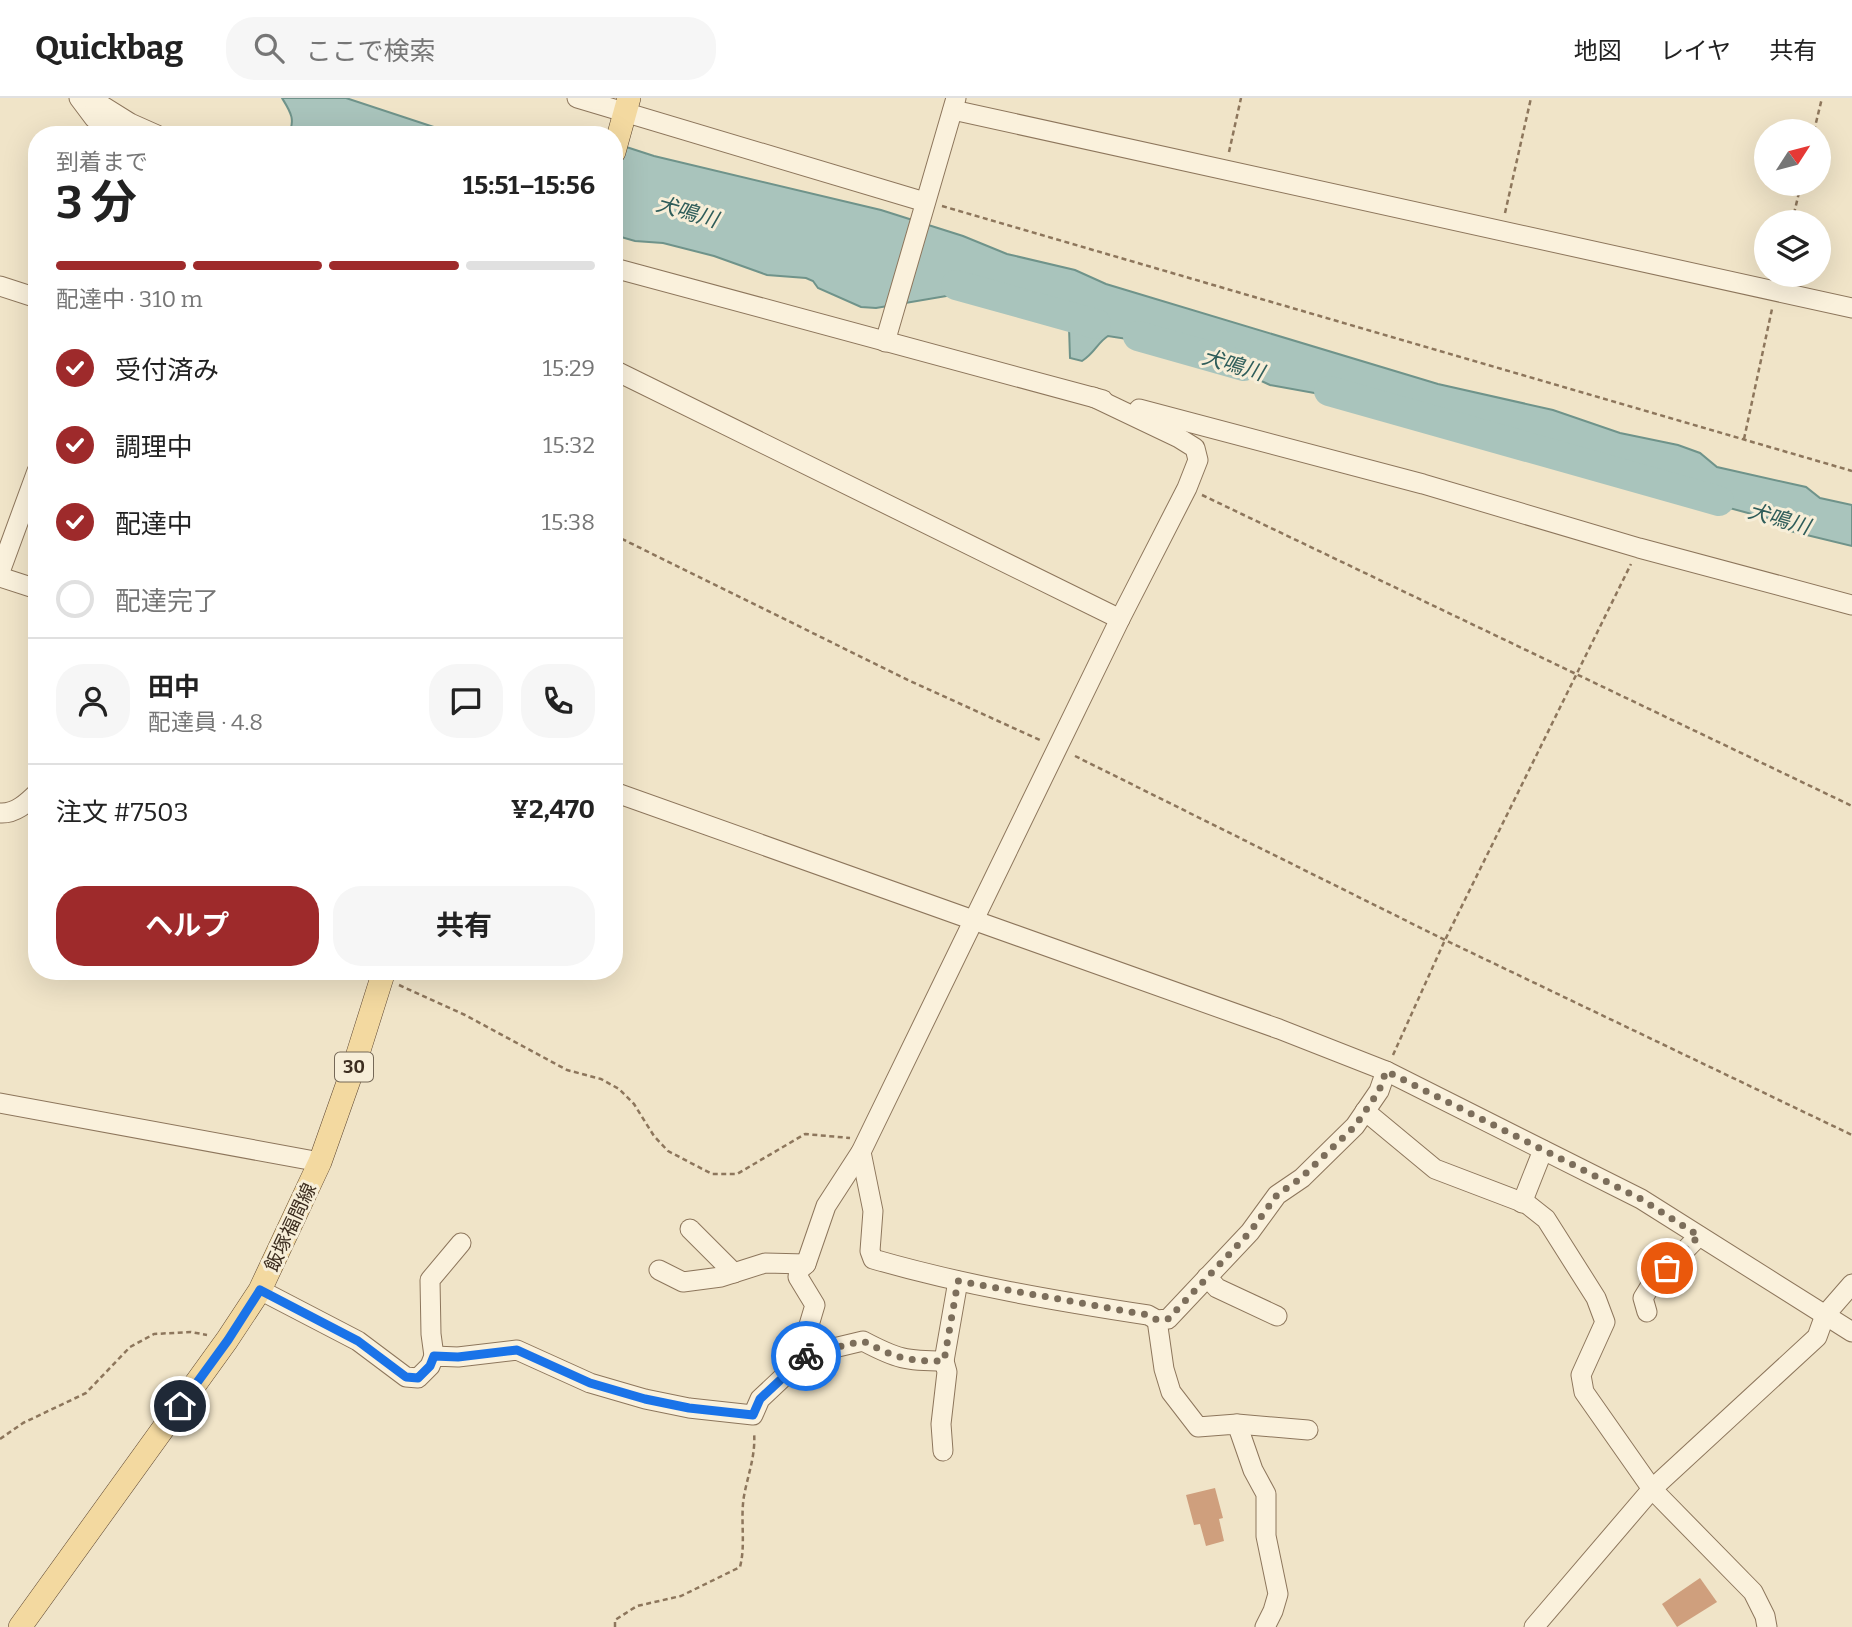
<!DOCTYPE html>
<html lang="ja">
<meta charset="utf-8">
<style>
:root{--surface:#fff;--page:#f6f6f6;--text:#222;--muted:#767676;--line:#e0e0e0;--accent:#9e2a2b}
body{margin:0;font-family:Bitter,"Noto Sans JP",serif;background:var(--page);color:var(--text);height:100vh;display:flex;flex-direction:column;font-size:26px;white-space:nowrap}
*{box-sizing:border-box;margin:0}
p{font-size:23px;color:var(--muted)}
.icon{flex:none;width:38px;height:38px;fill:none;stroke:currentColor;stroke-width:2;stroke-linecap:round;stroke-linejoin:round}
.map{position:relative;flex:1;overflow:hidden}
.drawer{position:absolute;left:28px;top:28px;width:595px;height:854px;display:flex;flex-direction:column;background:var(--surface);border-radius:28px;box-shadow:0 7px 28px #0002}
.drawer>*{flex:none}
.needle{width:46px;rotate:54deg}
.fabs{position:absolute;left:1754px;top:21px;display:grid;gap:14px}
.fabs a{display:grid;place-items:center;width:77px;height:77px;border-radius:50%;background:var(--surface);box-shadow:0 7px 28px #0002;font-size:35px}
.pin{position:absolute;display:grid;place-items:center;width:60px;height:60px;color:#fff;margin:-30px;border:4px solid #fff;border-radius:50%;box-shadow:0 2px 7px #0007}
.courier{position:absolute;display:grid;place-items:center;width:70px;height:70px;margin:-35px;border:5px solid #1a73e8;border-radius:50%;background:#fff;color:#222;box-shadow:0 2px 9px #0007}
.overview em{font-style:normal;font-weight:700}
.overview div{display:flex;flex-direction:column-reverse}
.overview{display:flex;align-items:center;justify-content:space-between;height:119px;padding:0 28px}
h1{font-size:46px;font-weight:700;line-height:52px}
.bar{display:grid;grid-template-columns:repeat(4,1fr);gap:10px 7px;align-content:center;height:84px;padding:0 28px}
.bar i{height:9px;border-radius:5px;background:var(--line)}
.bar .on{background:var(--accent)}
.bar p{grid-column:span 4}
.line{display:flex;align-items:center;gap:18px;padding:0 28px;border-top:2px solid var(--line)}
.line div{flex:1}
.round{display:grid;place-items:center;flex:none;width:74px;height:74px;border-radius:28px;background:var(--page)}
ol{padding:0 28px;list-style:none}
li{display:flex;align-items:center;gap:21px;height:77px}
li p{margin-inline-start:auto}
li .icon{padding:7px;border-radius:50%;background:var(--accent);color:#fff;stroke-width:4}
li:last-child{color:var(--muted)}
li i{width:38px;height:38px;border:4px solid var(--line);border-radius:50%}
.cta{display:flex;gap:14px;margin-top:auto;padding:14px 28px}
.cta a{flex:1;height:80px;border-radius:28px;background:var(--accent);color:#fff;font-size:28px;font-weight:700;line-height:80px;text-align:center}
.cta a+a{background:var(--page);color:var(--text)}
header{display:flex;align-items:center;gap:42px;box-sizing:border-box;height:98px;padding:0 35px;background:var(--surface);border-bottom:2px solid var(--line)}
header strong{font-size:33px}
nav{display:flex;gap:38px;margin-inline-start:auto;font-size:24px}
.search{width:490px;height:63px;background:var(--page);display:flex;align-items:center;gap:18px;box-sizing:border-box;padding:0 24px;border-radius:28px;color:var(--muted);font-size:26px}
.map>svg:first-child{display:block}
.water{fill:#a9c4bc;stroke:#6f938a;stroke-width:2}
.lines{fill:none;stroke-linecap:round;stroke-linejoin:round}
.river{stroke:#a9c4bc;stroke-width:30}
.building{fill:#cf9f7d}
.minor-casing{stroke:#8d765c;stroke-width:21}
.major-casing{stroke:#5b4430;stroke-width:24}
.path{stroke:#8d765c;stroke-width:2.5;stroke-dasharray:5 3.5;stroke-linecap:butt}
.minor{stroke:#faf1dc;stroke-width:19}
.major{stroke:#f3d9a0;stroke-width:23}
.done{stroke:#7c6e5b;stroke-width:7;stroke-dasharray:0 12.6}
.route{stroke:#1a73e8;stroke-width:9}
.labels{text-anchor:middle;stroke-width:6;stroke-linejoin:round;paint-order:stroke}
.shield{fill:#f7eed8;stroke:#756857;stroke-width:2}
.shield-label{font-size:18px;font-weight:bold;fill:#3d2e20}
.street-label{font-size:19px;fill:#3d2e20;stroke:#f7eed8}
.water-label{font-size:21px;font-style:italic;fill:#2f5d5a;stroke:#f7eed8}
</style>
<header>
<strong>Quickbag</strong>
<div class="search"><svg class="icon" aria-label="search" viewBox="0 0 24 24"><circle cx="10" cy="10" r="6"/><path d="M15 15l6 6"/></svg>ここで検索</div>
<nav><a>地図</a><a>レイヤ</a><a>共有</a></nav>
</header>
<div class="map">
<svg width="1852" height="1529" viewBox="0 0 1852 1529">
<rect width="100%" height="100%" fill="#f0e4c8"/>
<g class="water">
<path d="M 282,0 L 346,0 L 458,37 L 287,37 C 297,23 290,13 282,0 Z"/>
<path d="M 614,45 L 654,58 L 881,112 L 963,138 L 1007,156 L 1075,172 L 1106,186 L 1438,286 L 1553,312 L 1620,335 L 1678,347 L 1700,355 L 1717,369 L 1806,389 L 1820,400 L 1852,407 L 1852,448 L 1782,431 L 1774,422 L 1696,401 L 1666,383 L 1636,376 L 1627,369 L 1607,368 L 1560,355 L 1543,347 L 1535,348 L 1436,317 L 1270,287 L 1192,251 L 1108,238 C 1097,245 1095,255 1082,263 L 1070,260 L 1069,229 L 1066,223 L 1054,212 L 1028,201 L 1004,197 L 975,199 L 958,196 L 876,210 L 861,209 L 818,190 L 813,183 L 806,180 L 767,177 L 714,158 L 663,145 L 635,143 L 614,137 Z"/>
</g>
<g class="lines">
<g class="river">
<polyline points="956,187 1096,226"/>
<polyline points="1138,238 1244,268"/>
<polyline points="1329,293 1719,403"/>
</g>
</g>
<g class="building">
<polygon points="1215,1390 1223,1420 1219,1421 1224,1443 1206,1448 1200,1426 1194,1427 1186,1397"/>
<polygon points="1700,1480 1717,1504 1677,1529 1662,1506"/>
</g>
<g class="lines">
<g class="minor-casing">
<g id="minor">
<polyline points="79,0 94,20 117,37"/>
<polyline points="90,0 130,25 157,37"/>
<polyline points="577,0 925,104"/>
<polyline points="953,12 1852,210"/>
<polyline points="614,170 1103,302"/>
<polyline points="0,188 37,200"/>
<polyline points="885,244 956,0"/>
<polyline points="614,272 1120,521"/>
<polyline points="1139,311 1423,386 1639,450 1852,507"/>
<polyline points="0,474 37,373"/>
<polyline points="0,479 37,491"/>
<polyline points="614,694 1279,931 1386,973 1641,1101 1852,1234"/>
<path d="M 0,715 C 15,716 27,705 37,695"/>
<polyline points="0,1005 320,1064"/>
<polyline points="1365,1013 1435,1071 1527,1106 1546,1121 1596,1200 1605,1224 1581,1277 1584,1294 1652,1391 1753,1494 1765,1518 1767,1529"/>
<path d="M 861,1054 L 873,1113 L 870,1153 L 873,1161 C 963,1187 1056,1203 1148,1217 L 1157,1222 L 1168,1221 L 1250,1134 L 1277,1097 L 1302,1080 L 1355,1028 L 1379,993 L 1386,973"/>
<polyline points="1522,1105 1543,1052"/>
<polyline points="690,1131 734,1175"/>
<polyline points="659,1172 683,1184 721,1179 765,1165 806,1166"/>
<polyline points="1207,1179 1217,1190 1277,1218"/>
<polyline points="260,1192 358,1243 406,1279 418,1280 430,1268 434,1258 458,1259 517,1252 590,1285 645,1301 689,1310 753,1317 760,1301 811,1253 809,1227 815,1207 798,1179 799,1172 806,1166 826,1108 861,1054 1120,521 1187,390 1198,362 1195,350 1179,340 1093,299"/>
<polyline points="1647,1214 1643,1200 1651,1187 1699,1138"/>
<polyline points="1157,1222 1164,1271 1171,1294 1198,1329 1237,1326 1253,1372 1266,1396 1266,1438 1278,1496 1273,1513 1265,1529"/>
<path d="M 811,1253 L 817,1254 L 863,1243 C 897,1261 906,1263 944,1263 L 958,1183"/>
<polyline points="434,1258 431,1236 430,1182 461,1145"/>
<polyline points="1237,1326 1308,1332"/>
<polyline points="943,1353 941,1326 947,1274 944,1263"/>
<polyline points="1534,1529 1652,1391 1817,1239 1825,1217 1852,1186"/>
</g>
</g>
<g class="major-casing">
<g id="major">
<polyline points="614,54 629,0"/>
<polyline points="20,1529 227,1242 260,1192 320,1064 355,965 384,873"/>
</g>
</g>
<g class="path">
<polyline points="1814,33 1822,0"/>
<polyline points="1229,54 1241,0"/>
<polyline points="942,108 1852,373"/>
<polyline points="1505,115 1531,0"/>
<polyline points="1792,124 1801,86"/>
<polyline points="1744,341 1772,211"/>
<polyline points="1202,397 1852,708"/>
<polyline points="614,437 910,583 1040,642"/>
<polyline points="1075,658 1445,842 1852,1037"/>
<polyline points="399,887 465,917 567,972 601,981 619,991 634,1006 654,1038 668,1053 712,1076 737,1076 805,1036 850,1040"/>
<polyline points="1393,957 1445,842 1631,466"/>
<polyline points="0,1341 23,1325 86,1295 130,1249 154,1236 191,1234 207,1237"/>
<path d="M 615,1529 L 615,1522 L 637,1508 L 681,1498 L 740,1469 C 746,1446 740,1422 744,1398 C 748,1376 756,1357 754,1334"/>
</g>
<use href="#minor" class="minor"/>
<use href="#major" class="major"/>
</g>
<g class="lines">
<path class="done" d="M 806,1258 L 811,1253 L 817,1254 L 863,1243 C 898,1261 906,1263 944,1263 L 958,1183 L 1148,1217 L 1157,1222 L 1168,1221 L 1250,1134 L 1277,1097 L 1301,1080 L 1355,1028 L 1379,993 L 1386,973 L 1641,1101 L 1699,1138 L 1667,1170"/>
<polyline class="route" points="180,1308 228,1242 260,1192 358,1243 406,1279 418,1280 430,1268 434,1258 458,1259 517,1252 590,1285 645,1301 689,1310 753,1317 760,1301 806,1258"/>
</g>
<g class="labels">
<rect class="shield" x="335" y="954.5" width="38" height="29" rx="5"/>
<g class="shield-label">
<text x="354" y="975">30</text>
</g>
<g class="street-label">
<text transform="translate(290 1129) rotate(-65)" y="7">飯塚福間線</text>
</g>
<g class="water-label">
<text transform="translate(687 114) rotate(16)" y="7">犬鳴川</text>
<text transform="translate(1233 267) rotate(16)" y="7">犬鳴川</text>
<text transform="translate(1779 421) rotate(16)" y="7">犬鳴川</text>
</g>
</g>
</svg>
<div class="fabs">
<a><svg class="needle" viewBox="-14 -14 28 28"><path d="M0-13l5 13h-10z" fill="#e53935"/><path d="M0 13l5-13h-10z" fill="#767676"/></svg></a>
<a><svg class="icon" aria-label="layers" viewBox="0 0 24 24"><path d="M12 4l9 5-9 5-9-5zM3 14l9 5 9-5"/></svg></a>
</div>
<div class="pin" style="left:1667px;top:1170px;background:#ea580c"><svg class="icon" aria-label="bag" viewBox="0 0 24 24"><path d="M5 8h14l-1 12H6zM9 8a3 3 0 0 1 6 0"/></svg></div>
<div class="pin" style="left:180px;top:1308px;background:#1f2937"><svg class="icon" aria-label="home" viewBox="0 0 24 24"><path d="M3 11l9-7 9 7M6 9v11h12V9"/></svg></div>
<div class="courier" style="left:806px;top:1258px"><svg class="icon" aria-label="bike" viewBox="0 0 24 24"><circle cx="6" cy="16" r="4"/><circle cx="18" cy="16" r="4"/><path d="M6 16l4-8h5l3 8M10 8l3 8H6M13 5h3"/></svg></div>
<section class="drawer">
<div class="overview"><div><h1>3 分</h1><p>到着まで</p></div><em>15:51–15:56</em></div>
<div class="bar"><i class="on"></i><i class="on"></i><i class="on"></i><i></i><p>配達中 · 310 m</p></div>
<ol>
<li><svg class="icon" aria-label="check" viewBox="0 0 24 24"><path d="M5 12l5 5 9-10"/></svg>受付済み<p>15:29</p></li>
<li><svg class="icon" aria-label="check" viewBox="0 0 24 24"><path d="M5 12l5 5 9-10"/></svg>調理中<p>15:32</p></li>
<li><svg class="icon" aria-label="check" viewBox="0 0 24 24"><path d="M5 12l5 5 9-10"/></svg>配達中<p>15:38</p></li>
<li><i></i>配達完了</li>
</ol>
<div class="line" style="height:126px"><a class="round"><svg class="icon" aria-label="person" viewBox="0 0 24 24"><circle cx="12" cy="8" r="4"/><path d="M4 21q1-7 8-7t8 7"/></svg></a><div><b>田中</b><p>配達員 · 4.8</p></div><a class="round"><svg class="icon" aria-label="chat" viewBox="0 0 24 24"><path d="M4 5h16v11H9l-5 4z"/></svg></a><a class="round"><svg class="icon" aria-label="phone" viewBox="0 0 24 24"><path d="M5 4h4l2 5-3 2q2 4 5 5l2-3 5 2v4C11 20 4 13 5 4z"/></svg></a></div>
<div class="line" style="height:91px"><div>注文 #7503</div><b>¥2,470</b></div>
<div class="cta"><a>ヘルプ</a><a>共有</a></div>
</section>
</div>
